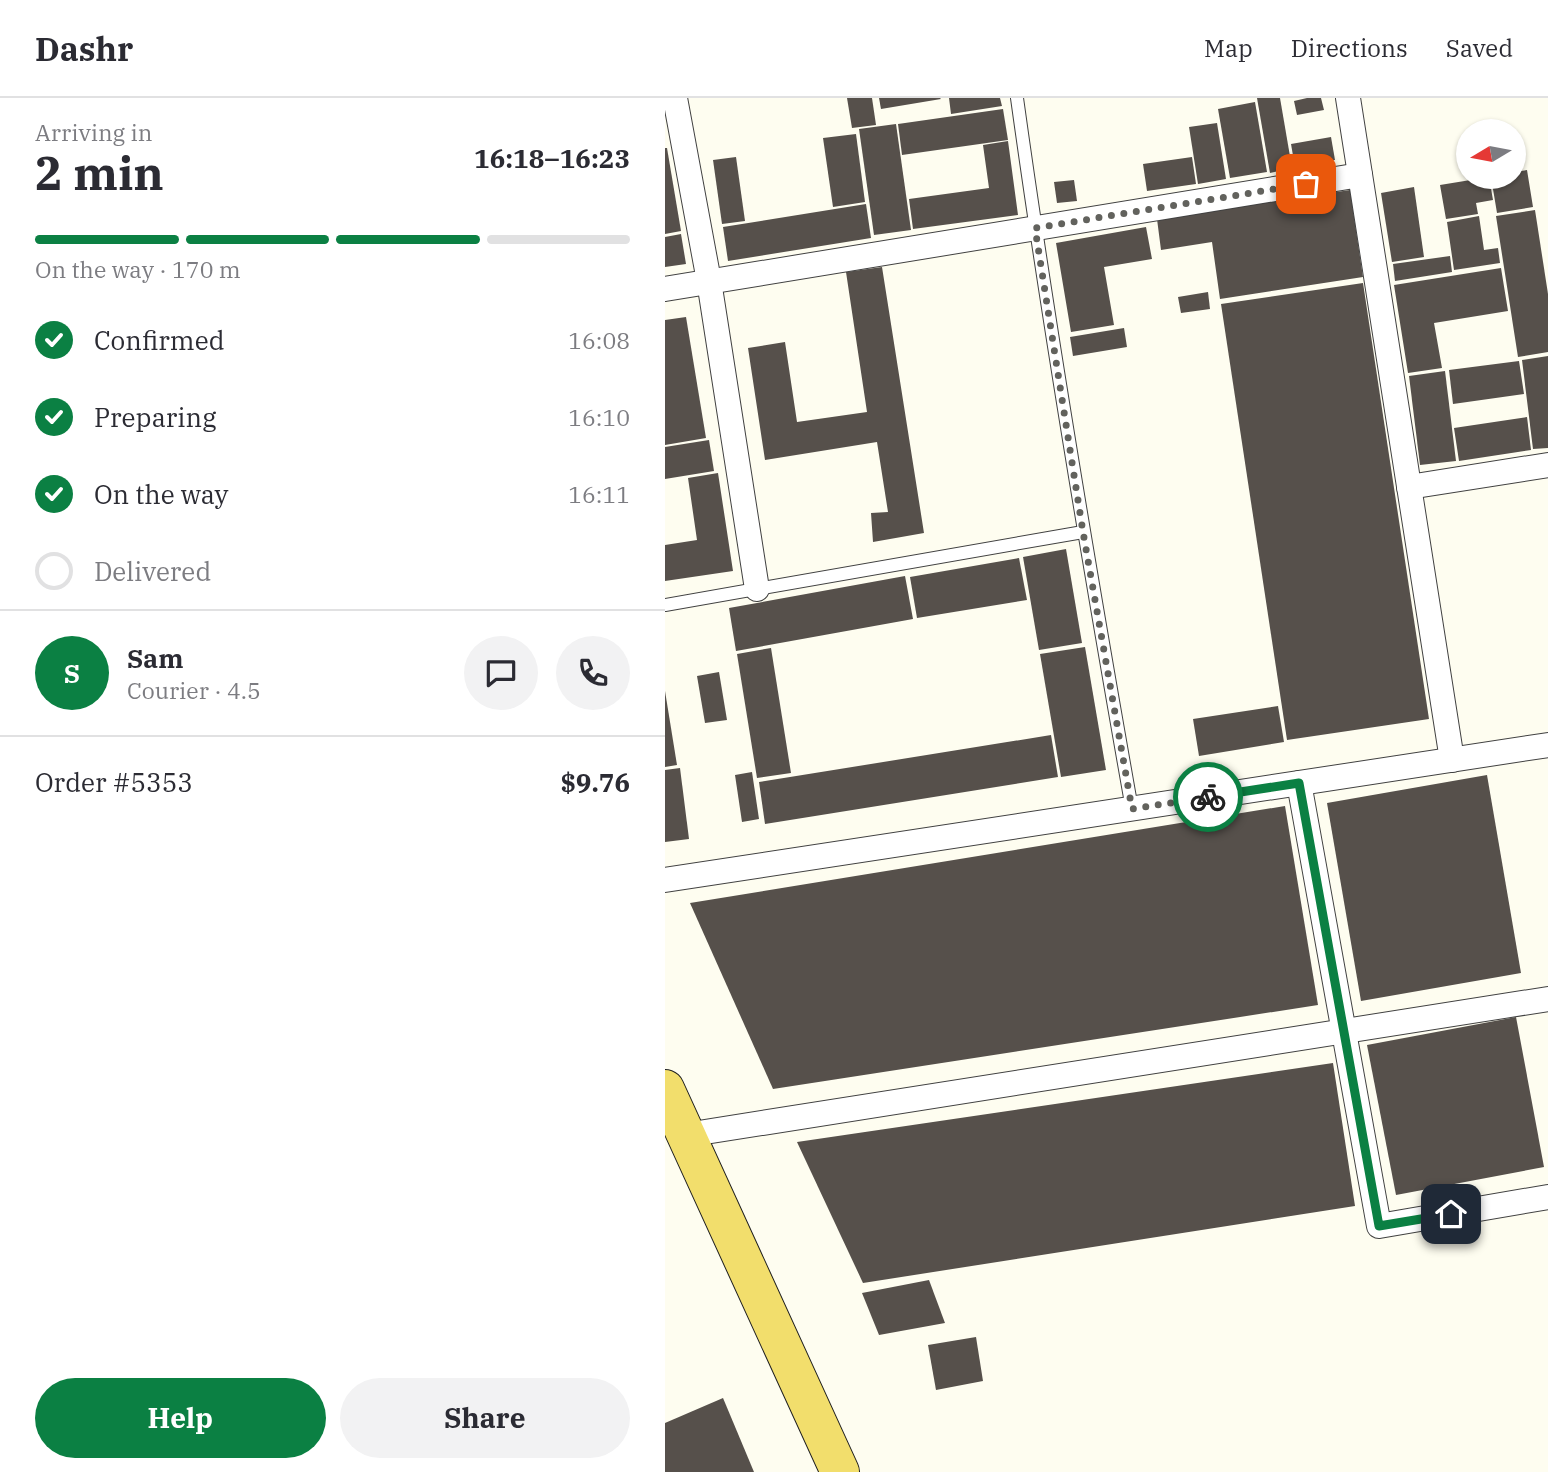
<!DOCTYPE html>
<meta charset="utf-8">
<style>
:root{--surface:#fff;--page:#f2f2f3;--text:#2b2b33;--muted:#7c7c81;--line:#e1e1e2;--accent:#0b8043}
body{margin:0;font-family:"IBM Plex Serif",serif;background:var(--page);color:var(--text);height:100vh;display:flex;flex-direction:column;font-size:26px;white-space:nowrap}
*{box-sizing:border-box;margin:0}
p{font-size:23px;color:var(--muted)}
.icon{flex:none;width:38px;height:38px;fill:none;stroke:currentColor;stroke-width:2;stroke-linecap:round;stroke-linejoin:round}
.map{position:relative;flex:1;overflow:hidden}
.sheet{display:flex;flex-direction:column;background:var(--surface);width:665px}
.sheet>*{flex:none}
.needle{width:46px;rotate:260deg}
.controls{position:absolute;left:791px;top:21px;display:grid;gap:14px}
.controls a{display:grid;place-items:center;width:70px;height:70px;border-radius:50%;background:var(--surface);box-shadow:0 2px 5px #0004;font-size:35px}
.pin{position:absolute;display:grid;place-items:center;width:60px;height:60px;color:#fff;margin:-30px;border-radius:14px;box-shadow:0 4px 10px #0006}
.courier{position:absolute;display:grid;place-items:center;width:70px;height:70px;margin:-35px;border:5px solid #0b8043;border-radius:50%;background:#fff;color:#222;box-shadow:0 2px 9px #0007}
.headline em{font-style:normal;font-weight:800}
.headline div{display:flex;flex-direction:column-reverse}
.headline{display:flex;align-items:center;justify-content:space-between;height:119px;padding:0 35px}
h1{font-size:46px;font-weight:800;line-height:52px}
.bar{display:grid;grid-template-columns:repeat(4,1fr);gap:10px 7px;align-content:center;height:84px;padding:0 35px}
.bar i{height:9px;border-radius:5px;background:var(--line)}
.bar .selected{background:var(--accent)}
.bar p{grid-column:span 4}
.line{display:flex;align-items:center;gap:18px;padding:0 35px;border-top:2px solid var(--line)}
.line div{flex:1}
.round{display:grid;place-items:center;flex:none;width:74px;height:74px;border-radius:37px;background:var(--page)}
ol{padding:0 35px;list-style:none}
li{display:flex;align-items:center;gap:21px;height:77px}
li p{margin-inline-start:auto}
li .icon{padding:7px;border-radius:50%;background:var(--accent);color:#fff;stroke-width:4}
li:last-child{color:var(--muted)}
li i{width:38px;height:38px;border:4px solid var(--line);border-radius:50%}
.action{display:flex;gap:14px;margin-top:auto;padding:14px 35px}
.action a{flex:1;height:80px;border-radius:42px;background:var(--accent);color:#fff;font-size:28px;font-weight:800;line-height:80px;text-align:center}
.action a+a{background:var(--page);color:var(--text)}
header{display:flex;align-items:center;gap:42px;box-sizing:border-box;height:98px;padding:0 35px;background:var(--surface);border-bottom:2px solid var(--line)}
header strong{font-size:33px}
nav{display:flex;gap:38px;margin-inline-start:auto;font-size:24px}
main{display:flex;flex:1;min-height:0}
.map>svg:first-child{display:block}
.building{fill:#56504b}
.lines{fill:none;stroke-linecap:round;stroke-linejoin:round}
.service-casing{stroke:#414141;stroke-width:14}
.minor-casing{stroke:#414141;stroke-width:26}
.primary-casing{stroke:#1f1f1f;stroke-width:40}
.service{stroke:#fff;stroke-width:12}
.minor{stroke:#fff;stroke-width:24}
.primary{stroke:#f2de6c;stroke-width:38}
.done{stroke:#62625d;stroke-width:7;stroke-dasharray:0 12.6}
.route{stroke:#0b8043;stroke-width:9}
</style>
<header>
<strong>Dashr</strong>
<nav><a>Map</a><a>Directions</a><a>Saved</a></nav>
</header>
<main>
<section class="sheet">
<div class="headline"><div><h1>2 min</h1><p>Arriving in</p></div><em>16:18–16:23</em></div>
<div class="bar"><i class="selected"></i><i class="selected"></i><i class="selected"></i><i></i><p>On the way · 170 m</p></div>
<ol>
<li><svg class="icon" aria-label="check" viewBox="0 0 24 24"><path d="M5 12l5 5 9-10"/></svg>Confirmed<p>16:08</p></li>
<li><svg class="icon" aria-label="check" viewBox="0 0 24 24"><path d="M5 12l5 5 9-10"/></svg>Preparing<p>16:10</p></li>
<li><svg class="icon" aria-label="check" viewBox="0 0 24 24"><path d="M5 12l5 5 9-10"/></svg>On the way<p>16:11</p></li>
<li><i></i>Delivered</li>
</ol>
<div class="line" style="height:126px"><b class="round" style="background:var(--accent);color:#fff">S</b><div><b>Sam</b><p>Courier · 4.5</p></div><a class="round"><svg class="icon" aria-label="chat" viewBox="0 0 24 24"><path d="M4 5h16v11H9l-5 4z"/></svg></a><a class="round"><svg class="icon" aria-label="phone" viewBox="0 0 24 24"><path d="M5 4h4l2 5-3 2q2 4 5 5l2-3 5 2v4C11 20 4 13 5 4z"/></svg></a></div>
<div class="line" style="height:91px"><div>Order #5353</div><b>$9.76</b></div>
<div class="action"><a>Help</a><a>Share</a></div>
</section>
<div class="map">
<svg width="883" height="1374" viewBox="0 0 883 1374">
<rect width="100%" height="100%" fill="#fefdf0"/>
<g class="building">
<polygon points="182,0 207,0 211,27 187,30"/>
<polygon points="214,0 275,0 276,1 216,11"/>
<polygon points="284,0 335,0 337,8 286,16"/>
<polygon points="592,0 615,0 627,70 605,75"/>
<polygon points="642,0 656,0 659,12 632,17 629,3"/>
<polygon points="590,4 602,74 565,80 553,11"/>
<polygon points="338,11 343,42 237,57 233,26"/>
<polygon points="552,25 561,81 533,86 524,29"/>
<polygon points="231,26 246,132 209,137 194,31"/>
<polygon points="191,36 200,104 168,109 158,40"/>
<polygon points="666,39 670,62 630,69 626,46"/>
<polygon points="343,43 353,117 248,131 244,101 324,90 318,47"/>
<polygon points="0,50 2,50 16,133 0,136"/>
<polygon points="71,59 80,123 57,126 48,62"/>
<polygon points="527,59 531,86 482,93 478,66"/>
<polygon points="862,72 868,109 832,115 826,79 849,79 849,74"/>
<polygon points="824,79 828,102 811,105 813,116 781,121 775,87"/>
<polygon points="409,82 412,103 392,105 389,84"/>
<polygon points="749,89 759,159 727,164 716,95"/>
<polygon points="685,92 698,179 555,201 547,144 496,152 492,121"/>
<polygon points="201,106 206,140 63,163 58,129"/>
<polygon points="870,112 883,196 883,254 853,259 831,118"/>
<polygon points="814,118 819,152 833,150 835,165 789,172 782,124"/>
<polygon points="481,129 487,161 439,169 449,227 406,234 391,145"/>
<polygon points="16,136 21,166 0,169 0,139"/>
<polygon points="785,158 787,174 730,183 728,166"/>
<polygon points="217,169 259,435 208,444 206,415 223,414 212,344 100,362 83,250 120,244 132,324 202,314 181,174"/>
<polygon points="836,170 843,213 769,225 777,270 743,275 729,187"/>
<polygon points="698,185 764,621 622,642 556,206"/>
<polygon points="543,194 545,211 516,215 513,199"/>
<polygon points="21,219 41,340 0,347 0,222"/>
<polygon points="459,230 462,249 408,258 405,239"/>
<polygon points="883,258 883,350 868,351 857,262"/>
<polygon points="854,263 859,296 788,306 784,272"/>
<polygon points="780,273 791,363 755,367 744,278"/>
<polygon points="862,319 866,352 794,363 789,330"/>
<polygon points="44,342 49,373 0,381 0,349"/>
<polygon points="53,375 68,473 0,483 0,447 32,442 23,380"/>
<polygon points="401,451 417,545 374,552 358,459"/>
<polygon points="354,460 362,502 252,520 245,479"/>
<polygon points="240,478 248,521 71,553 64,510"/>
<polygon points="420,549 441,672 396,679 375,556"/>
<polygon points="106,550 126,675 92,680 72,556"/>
<polygon points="54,574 62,622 40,625 32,578"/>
<polygon points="0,593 12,667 0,669"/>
<polygon points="613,608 619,644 534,658 528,621"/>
<polygon points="386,637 393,679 100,726 94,684"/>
<polygon points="15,670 24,741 0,744 0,672"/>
<polygon points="87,674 94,721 77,724 70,677"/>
<polygon points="822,677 856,875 696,903 662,705"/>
<polygon points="620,708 653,907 108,991 25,805"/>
<polygon points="851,919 879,1069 731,1097 702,947"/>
<polygon points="668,965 690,1108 198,1185 132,1044"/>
<polygon points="264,1182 280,1225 214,1237 197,1195"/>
<polygon points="311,1239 318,1283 271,1292 263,1247"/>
<polygon points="58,1300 89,1374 0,1374 0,1325"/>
</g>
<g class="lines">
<g class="service-casing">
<g id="service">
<path d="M 352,0 C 385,238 425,474 467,711"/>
<polyline points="0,507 418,434"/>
</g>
</g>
<g class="minor-casing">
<g id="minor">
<polyline points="10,0 44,183 92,491"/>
<polyline points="683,0 787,662"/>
<polyline points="0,191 695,77"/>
<polyline points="744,389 883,367"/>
<polyline points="634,685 714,1128 883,1099"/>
<polyline points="0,782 883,647"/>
<polyline points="21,1037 883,901"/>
</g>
</g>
<g class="primary-casing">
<polyline id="primary" points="0,991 175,1374"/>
</g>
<use href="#service" class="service"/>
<use href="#minor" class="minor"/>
<use href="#primary" class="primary"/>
</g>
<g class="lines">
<polyline class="done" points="543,699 467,711 418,434 370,130 641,86"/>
<polyline class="route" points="543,699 634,685 714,1128 786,1116"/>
</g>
</svg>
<div class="controls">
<a><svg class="needle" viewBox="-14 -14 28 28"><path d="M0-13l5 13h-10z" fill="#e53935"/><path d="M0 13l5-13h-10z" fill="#7c7c81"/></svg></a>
</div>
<div class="pin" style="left:641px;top:86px;background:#ea580c"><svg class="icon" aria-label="bag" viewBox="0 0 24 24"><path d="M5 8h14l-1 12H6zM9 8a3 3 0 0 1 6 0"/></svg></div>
<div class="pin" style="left:786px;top:1116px;background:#1f2937"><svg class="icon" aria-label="home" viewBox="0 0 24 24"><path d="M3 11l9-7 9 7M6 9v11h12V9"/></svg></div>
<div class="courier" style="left:543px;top:699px"><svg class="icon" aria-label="bike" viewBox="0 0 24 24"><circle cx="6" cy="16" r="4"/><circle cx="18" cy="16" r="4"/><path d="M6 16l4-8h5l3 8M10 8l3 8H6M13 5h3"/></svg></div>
</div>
</main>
